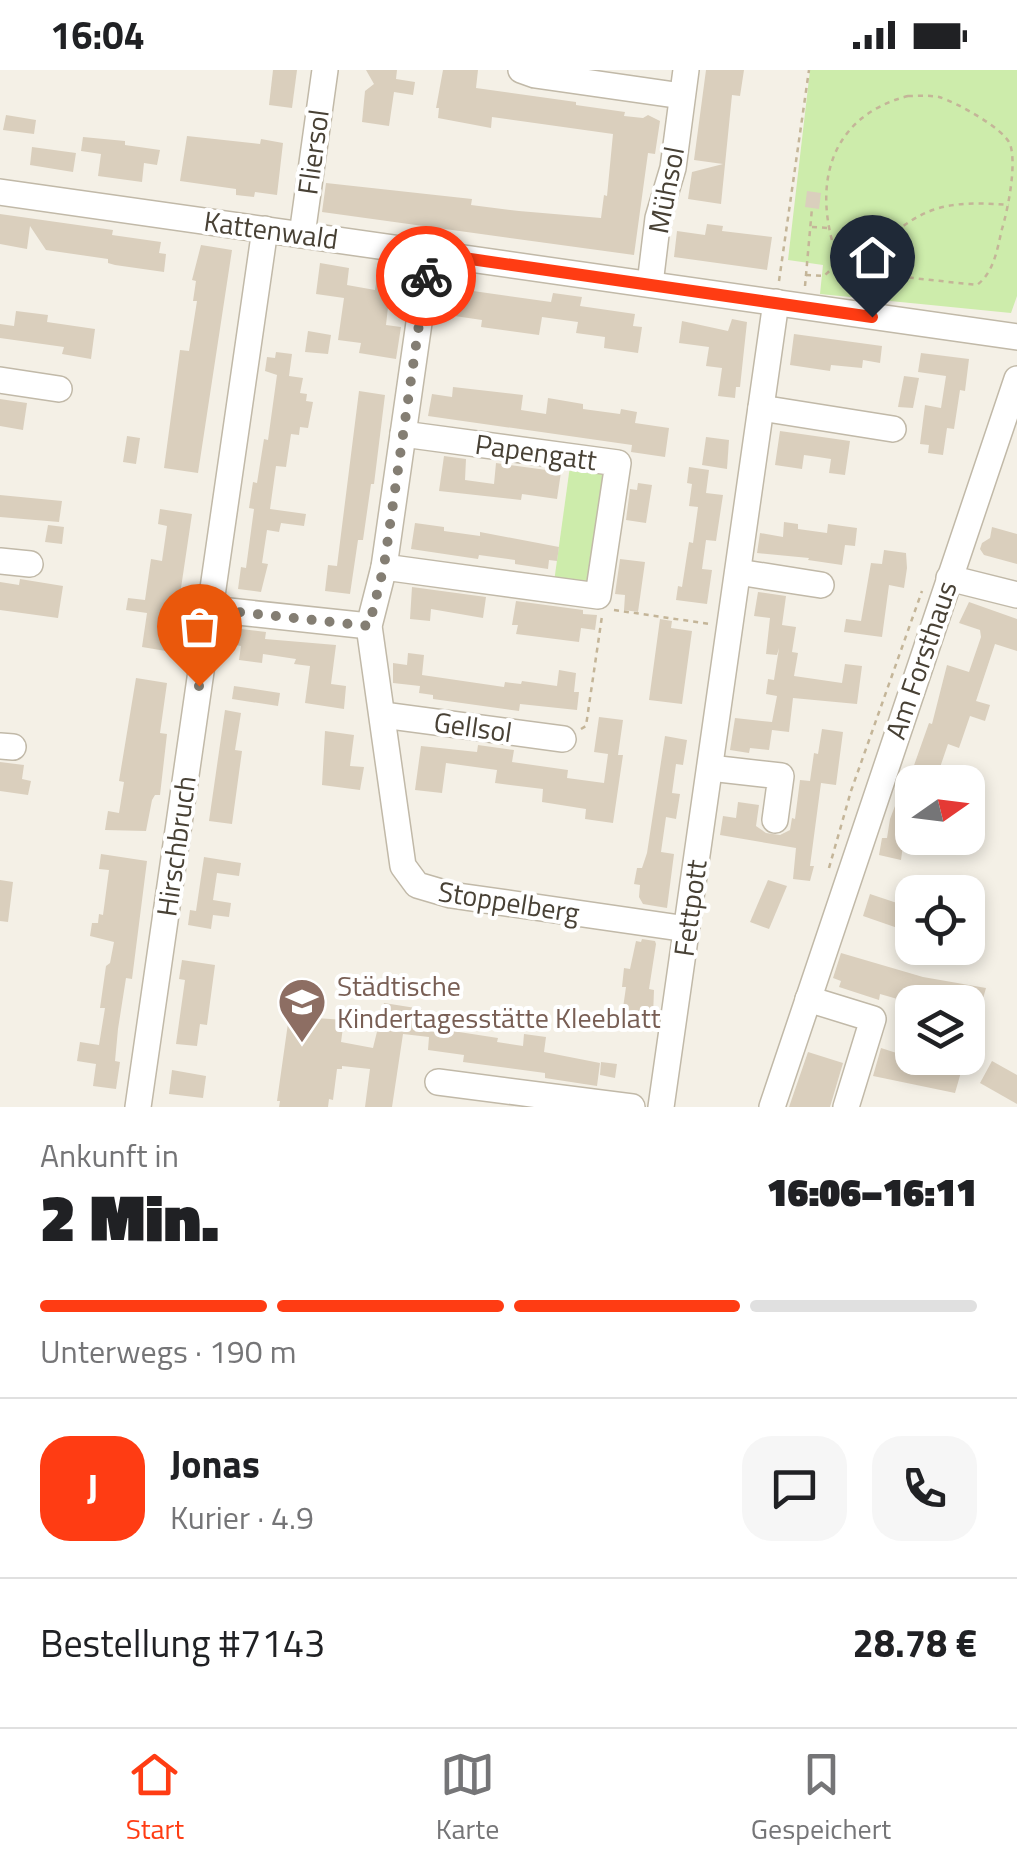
<!DOCTYPE html>
<html lang="de">
<meta charset="utf-8">
<style>
:root{--surface:#fff;--page:#f6f6f6;--text:#202124;--muted:#757577;--line:#e0e0e0;--accent:#ff3c13}
body{margin:0;font-family:"Titillium Web",sans-serif;background:var(--page);color:var(--text);height:100vh;display:flex;flex-direction:column;font-size:38px;white-space:nowrap}
*{box-sizing:border-box;margin:0}
p{font-size:32px;color:var(--muted)}
.icon{flex:none;width:55px;height:55px;fill:none;stroke:currentColor;stroke-width:2;stroke-linecap:round;stroke-linejoin:round}
.map{position:relative;height:1037px;overflow:hidden}
.panel{display:flex;flex-direction:column;background:var(--surface);flex:1}
.panel>*{flex:none}
.needle{width:65px;rotate:76deg}
.buttons{position:absolute;left:895px;top:695px;display:grid;gap:20px}
.buttons a{display:grid;place-items:center;width:90px;height:90px;border-radius:20px;background:var(--surface);box-shadow:0 5px 15px #0003;font-size:50px}
.pin{position:absolute;display:grid;place-items:center;width:85px;height:85px;color:#fff;margin:-102px -42px;border-radius:50% 50% 50% 0;rotate:-45deg;box-shadow:0 0 10px #0007}
.pin .icon{rotate:45deg}
.courier{position:absolute;display:grid;place-items:center;width:100px;height:100px;margin:-50px;border:8px solid #ff3c13;border-radius:50%;background:#fff;color:#222;box-shadow:0 2px 12px #0007}
.headline em{font-style:normal;font-weight:800}
.headline div{display:flex;flex-direction:column-reverse}
.headline{display:flex;align-items:center;justify-content:space-between;height:170px;padding:0 40px}
h1{font-size:65px;font-weight:800;line-height:75px}
.bar{display:grid;grid-template-columns:repeat(4,1fr);gap:15px 10px;align-content:center;height:120px;padding:0 40px}
.bar i{height:12px;border-radius:8px;background:var(--line)}
.bar .on{background:var(--accent)}
.bar p{grid-column:span 4}
.line{display:flex;align-items:center;gap:25px;padding:0 40px;border-top:2px solid var(--line)}
.line div{flex:1}
.round{display:grid;place-items:center;flex:none;width:105px;height:105px;border-radius:30px;background:var(--page)}
.status{display:flex;justify-content:space-between;align-items:center;height:70px;padding:0 50px;background:var(--surface);direction:ltr}
.status svg{height:28px;fill:currentColor}
.dock{display:flex;justify-content:space-around;align-items:center;height:140px;border-top:2px solid var(--line);background:var(--surface);font-size:28px;color:var(--muted)}
.dock a{display:grid;justify-items:center;gap:5px}
.dock .on{color:var(--accent)}
.map>svg:first-child{display:block}
.green{fill:#cdecab}
.building{fill:#dacfbd}
.lines{fill:none;stroke-linecap:round;stroke-linejoin:round}
.minor-casing{stroke:#c1b9a8;stroke-width:28}
.path{stroke:#c4b598;stroke-width:2.5;stroke-dasharray:5 5;stroke-linecap:butt}
.minor{stroke:#fff;stroke-width:25}
.done{stroke:#847e73;stroke-width:10;stroke-dasharray:0 18}
.route{stroke:#ff3c13;stroke-width:12}
.labels{text-anchor:middle;stroke-width:8;stroke-linejoin:round;paint-order:stroke}
.street-label{font-size:28px;fill:#484135;stroke:#fff}
.education-label{font-size:28px;fill:#785e54;stroke:#fff;text-anchor:start}
</style>
<div class="status"><b>16:04</b><svg viewBox="0 0 49 12"><path d="M0 12V9h3v3zM5 12V6h3v6zM10 12V3h3v9zM15 12V0h3v12zM26 1h20v11H26zM47 4h2v5h-2z"/></svg></div>
<div class="map">
<svg width="1017" height="1037" viewBox="0 0 1017 1037">
<rect width="100%" height="100%" fill="#f4f0e6"/>
<g class="green">
<polygon points="810,0 1017,0 1017,226 1011,243 820,224 823,195 788,190"/>
<polygon points="570,396 594,399 602,404 604,413 591,506 587,515 554,512"/>
</g>
<g class="building">
<polygon points="273,0 297,0 292,38 269,35"/>
<polygon points="366,0 397,0 396,9 415,12 413,25 394,22 389,56 362,52 365,21 374,14"/>
<polygon points="443,0 478,0 476,18 576,32 576,35 625,42 624,46 643,48 648,45 660,51 655,84 648,83 634,185 322,142 326,113 472,129 471,135 519,141 601,148 604,125 607,126 613,64 492,47 491,58 438,48 439,38 436,38"/>
<polygon points="706,0 744,0 740,26 732,25 721,134 688,129 692,102 723,94 694,90"/>
<polygon points="6,45 36,50 34,64 3,60"/>
<polygon points="187,66 260,74 261,69 283,73 277,125 255,122 254,127 236,125 236,119 180,111"/>
<polygon points="83,67 125,71 125,75 160,80 157,95 144,93 142,112 98,106 101,84 81,81"/>
<polygon points="32,77 76,83 73,102 30,95"/>
<polygon points="807,121 821,123 819,139 805,137"/>
<polygon points="0,144 113,160 112,165 161,172 159,183 166,184 164,202 115,195 108,193 108,189 46,180 30,156 27,179 0,174"/>
<polygon points="707,154 723,156 722,161 772,167 767,200 674,187 677,161 705,165"/>
<polygon points="201,175 232,180 198,403 164,398 180,280 189,281 197,231 193,231 196,211 192,210"/>
<polygon points="320,193 349,198 347,215 375,220 378,201 400,205 396,229 389,228 386,255 401,257 396,289 359,283 361,273 338,270 344,228 316,224"/>
<polygon points="445,217 551,232 553,223 582,227 580,236 635,244 633,256 642,257 638,283 604,278 605,267 576,263 578,252 542,247 539,265 481,257 482,250 441,244"/>
<polygon points="16,241 48,245 47,252 95,259 91,289 62,284 64,277 0,268 0,254 14,256"/>
<polygon points="732,249 747,252 740,317 736,317 735,328 718,326 722,298 706,296 709,277 679,273 682,251 728,261"/>
<polygon points="308,261 331,265 328,284 305,282"/>
<polygon points="794,264 882,276 880,293 863,290 862,298 831,295 830,301 790,295"/>
<polygon points="276,282 292,284 289,306 303,308 300,323 307,324 306,331 313,332 308,358 300,357 299,365 291,364 286,397 276,396 270,439 306,444 304,456 281,453 279,462 267,460 262,493 268,494 261,522 238,519 241,497 246,498 254,439 249,438 253,412 257,413 264,369 268,370 277,305 265,301 267,287 275,288"/>
<polygon points="921,283 969,289 965,321 960,320 954,359 947,358 943,385 928,383 929,375 920,374 925,335 941,338 946,306 918,302"/>
<polygon points="904,306 919,308 913,338 898,337"/>
<polygon points="453,317 523,325 521,340 546,344 548,328 583,334 583,339 620,344 621,339 637,342 635,353 669,358 665,387 631,382 632,375 428,346 432,324 452,327"/>
<polygon points="359,321 385,325 374,414 371,414 363,470 358,470 350,524 325,521 328,495 337,496"/>
<polygon points="0,329 27,333 23,360 0,356"/>
<polygon points="780,361 850,371 845,405 829,403 831,389 818,387 804,385 802,399 775,395"/>
<polygon points="127,366 140,368 136,394 123,392"/>
<polygon points="706,367 729,370 727,399 702,395"/>
<polygon points="444,386 466,389 465,410 494,414 496,393 561,402 557,429 522,424 521,430 439,421"/>
<polygon points="689,397 709,400 706,423 723,425 716,471 706,470 702,499 712,500 707,534 676,530 678,516 682,517 689,472 693,473 698,437 689,436 692,414 687,413"/>
<polygon points="638,413 652,415 646,453 626,450 630,419 637,420"/>
<polygon points="0,425 62,431 59,452 0,447"/>
<polygon points="160,439 192,444 174,565 180,565 178,583 142,577 147,543 126,540 128,528 145,530 151,489 162,491 167,456 158,454"/>
<polygon points="784,452 798,454 798,459 827,463 828,454 857,458 855,476 845,475 842,495 808,490 809,488 757,483 760,463 783,467"/>
<polygon points="415,453 444,457 444,461 480,466 480,462 559,477 557,491 549,490 548,499 515,494 515,490 479,485 478,489 411,479"/>
<polygon points="48,455 64,457 62,474 45,472"/>
<polygon points="992,457 1017,464 1017,494 984,485 980,479 982,473 990,468"/>
<polygon points="884,480 906,483 907,498 904,518 889,515 882,567 844,562 846,549 861,551 871,493 882,494"/>
<polygon points="620,489 645,492 638,542 624,540 625,525 615,524"/>
<polygon points="20,509 63,516 58,548 0,540 0,512 19,515"/>
<polygon points="412,517 486,527 483,548 431,539 430,551 410,549"/>
<polygon points="758,522 786,526 782,555 796,557 792,582 798,583 794,606 842,613 845,594 862,596 857,634 793,628 789,662 772,660 769,680 750,678 749,683 730,680 735,648 772,652 777,626 766,624 768,609 774,610 779,578 777,585 766,584 770,548 754,546"/>
<polygon points="516,531 583,540 583,544 597,545 595,560 581,558 579,572 516,564 518,555 512,555"/>
<polygon points="969,532 1017,549 1017,581 995,574 976,631 990,635 985,651 970,646 959,678 948,674 935,712 912,712 912,738 908,736 901,790 879,785 882,768 887,768 890,749 910,697 912,701 929,653 932,654 947,595 969,602 981,567 980,560 959,553"/>
<polygon points="660,549 672,551 671,558 692,561 682,634 649,630"/>
<polygon points="232,558 266,562 265,569 336,575 331,614 346,616 344,639 305,633 310,596 294,594 296,589 263,584 262,593 239,590 241,576 230,574"/>
<polygon points="408,583 424,585 422,605 504,617 505,612 521,614 522,611 557,616 559,600 576,603 574,622 579,622 577,640 520,634 519,641 433,629 433,625 419,623 420,616 393,613 393,593 407,595"/>
<polygon points="136,608 167,613 160,663 167,664 160,725 155,725 152,730 146,761 105,760 108,741 119,743 124,712 119,711"/>
<polygon points="234,616 280,623 278,636 232,629"/>
<polygon points="225,640 241,643 235,680 242,681 232,754 209,751"/>
<polygon points="599,647 623,650 618,685 623,685 613,753 585,749 586,739 542,732 543,719 495,713 497,700 446,693 442,723 415,720 421,676 477,682 478,675 514,680 512,692 568,700 567,708 604,713 608,684 594,682"/>
<polygon points="822,659 843,662 836,715 821,713 810,796 814,796 810,811 793,809 796,778 720,765 723,746 736,748 738,732 759,735 756,756 766,763 780,765 790,760 792,748 795,749 800,710 810,711 814,683 818,684"/>
<polygon points="325,661 354,665 350,696 364,697 360,720 322,715"/>
<polygon points="665,666 687,670 683,695 676,694 672,723 680,724 676,749 666,747 661,782 674,784 667,838 643,834 639,827 640,815 634,814 637,798 642,798 647,783"/>
<polygon points="0,692 24,695 22,709 31,711 28,725 0,721"/>
<polygon points="101,784 147,791 132,909 126,908 118,959 115,991 120,992 116,1019 93,1016 96,994 77,991 80,972 99,975 105,938 100,938 106,896 110,893 114,872 90,866 92,853 98,853 99,844 103,845 109,800 99,799"/>
<polygon points="204,787 241,793 239,806 217,803 213,830 231,833 229,847 213,845 211,859 188,855 190,840 196,841"/>
<polygon points="0,810 13,812 8,852 0,851"/>
<polygon points="768,810 787,816 769,859 750,852"/>
<polygon points="870,824 912,838 912,863 863,846"/>
<polygon points="642,869 655,871 656,874 649,919 654,920 653,946 642,945 641,948 622,945 626,917 622,917 624,898 630,899 636,871 641,872"/>
<polygon points="841,883 923,907 986,918 978,946 968,943 968,932 908,932 880,924 879,930 839,917 841,911 833,908"/>
<polygon points="182,890 215,895 207,955 200,954 197,976 176,974 185,910 179,909"/>
<polygon points="384,933 422,939 421,949 460,956 459,962 498,968 497,972 523,976 524,964 546,967 544,982 600,993 597,1016 545,1008 545,1003 463,992 464,985 428,980 429,967 403,964 392,1037 365,1037 370,999 342,996 342,999 337,999 333,1030 329,1029 328,1037 279,1037 280,1031 277,1031 289,946 344,950 341,972 373,978"/>
<polygon points="881,978 912,988 942,989 963,995 955,1023 873,1006"/>
<polygon points="808,982 843,993 830,1037 789,1037"/>
<polygon points="992,991 1017,1005 1017,1034 980,1013"/>
<polygon points="601,992 617,994 615,1008 600,1005"/>
<polygon points="172,1000 206,1006 203,1028 169,1024"/>
</g>
<g class="lines">
<g class="minor-casing">
<g id="minor">
<polyline points="521,0 535,5 682,26"/>
<polyline points="0,122 1017,267"/>
<polyline points="302,165 325,0"/>
<polyline points="429,183 384,497 369,556 403,796 417,815 451,825 687,859"/>
<polyline points="650,214 658,148 673,98 686,0"/>
<polyline points="0,310 59,319"/>
<polyline points="761,338 893,359"/>
<polyline points="0,491 30,494"/>
<polyline points="384,497 598,526 618,393 403,364"/>
<polyline points="738,502 821,515"/>
<polyline points="949,508 1017,525"/>
<polyline points="210,539 369,556"/>
<polyline points="383,645 563,669"/>
<polyline points="0,676 13,677"/>
<polyline points="710,698 781,706 775,750"/>
<polyline points="808,929 873,949 846,1037"/>
<polyline points="438,1012 632,1037"/>
<polyline points="138,1037 265,159"/>
<polyline points="661,1037 776,232"/>
<polyline points="772,1037 1017,309"/>
</g>
</g>
<g class="path">
<path d="M 908,26 C 918,26 929,25 939,27 C 956,32 1003,58 1010,74 C 1017,94 1008,139 1002,159 C 997,180 994,202 977,215 L 876,204 L 839,192 C 811,119 827,47 908,26 Z"/>
<polyline points="812,157 829,158"/>
<path d="M 858,195 C 914,144 930,128 1009,135"/>
<polyline points="806,205 824,206 838,193"/>
<polyline points="779,211 809,0"/>
<polyline points="805,216 812,138"/>
<polyline points="614,540 710,554"/>
<polyline points="581,659 586,656 602,546"/>
<polyline points="829,798 851,721 922,521"/>
</g>
<use href="#minor" class="minor"/>
</g>
<g class="lines">
<polyline class="done" points="199,616 210,539 369,556 384,496 426,206"/>
<polyline class="route" points="426,206 429,183 872,247"/>
</g>
<defs>
<g id="school-pin" transform="scale(2.5)"><path d="M0 17L-7.5 6A9.5 9.5 0 1 1 7.5 6Z" fill="#8d6e63" stroke="#fff"/><path d="M0-5L7-2L0 1L-7-2ZM-4 1L0 2.5L4 1V4Q0 6-4 4Z" fill="#fff"/></g>
</defs>
<g fill-rule="evenodd">
<use href="#school-pin" x="302" y="932"/>
</g>
<g class="labels">
<g class="street-label">
<text transform="translate(313 82) rotate(-82)" y="10">Fliersol</text>
<text transform="translate(666 120) rotate(-79)" y="10">Mühsol</text>
<text transform="translate(271 160) rotate(8)" y="10">Kattenwald</text>
<text transform="translate(536 382) rotate(8)" y="10">Papengatt</text>
<text transform="translate(921 590) rotate(-71)" y="10">Am Forsthaus</text>
<text transform="translate(473 657) rotate(8)" y="10">Gellsol</text>
<text transform="translate(176 776) rotate(-82)" y="10">Hirschbruch</text>
<text transform="translate(509 832) rotate(9)" y="10">Stoppelberg</text>
<text transform="translate(690 838) rotate(-82)" y="10">Fettpott</text>
</g>
<g class="education-label">
<text x="337" y="926">Städtische<tspan x="337" dy="32">Kindertagesstätte Kleeblatt</tspan></text>
</g>
</g>
</svg>
<div class="buttons">
<a><svg class="needle" viewBox="-14 -14 28 28"><path d="M0-13l5 13h-10z" fill="#e53935"/><path d="M0 13l5-13h-10z" fill="#757577"/></svg></a>
<a><svg class="icon" aria-label="locate" viewBox="0 0 24 24"><circle cx="12" cy="12" r="6"/><path d="M12 2v4M12 18v4M2 12h4M18 12h4"/></svg></a>
<a><svg class="icon" aria-label="layers" viewBox="0 0 24 24"><path d="M12 4l9 5-9 5-9-5zM3 14l9 5 9-5"/></svg></a>
</div>
<div class="pin" style="left:199px;top:616px;background:#ea580c"><svg class="icon" aria-label="bag" viewBox="0 0 24 24"><path d="M5 8h14l-1 12H6zM9 8a3 3 0 0 1 6 0"/></svg></div>
<div class="pin" style="left:872px;top:247px;background:#1f2937"><svg class="icon" aria-label="home" viewBox="0 0 24 24"><path d="M3 11l9-7 9 7M6 9v11h12V9"/></svg></div>
<div class="courier" style="left:426px;top:206px"><svg class="icon" aria-label="bike" viewBox="0 0 24 24"><circle cx="6" cy="16" r="4"/><circle cx="18" cy="16" r="4"/><path d="M6 16l4-8h5l3 8M10 8l3 8H6M13 5h3"/></svg></div>
</div>
<section class="panel">
<div class="headline"><div><h1>2 Min.</h1><p>Ankunft in</p></div><em>16:06–16:11</em></div>
<div class="bar"><i class="on"></i><i class="on"></i><i class="on"></i><i></i><p>Unterwegs · 190 m</p></div>
<div class="line" style="height:180px"><b class="round" style="background:var(--accent);color:#fff">J</b><div><b>Jonas</b><p>Kurier · 4.9</p></div><a class="round"><svg class="icon" aria-label="chat" viewBox="0 0 24 24"><path d="M4 5h16v11H9l-5 4z"/></svg></a><a class="round"><svg class="icon" aria-label="phone" viewBox="0 0 24 24"><path d="M5 4h4l2 5-3 2q2 4 5 5l2-3 5 2v4C11 20 4 13 5 4z"/></svg></a></div>
<div class="line" style="height:130px"><div>Bestellung #7143</div><b>28.78 €</b></div>
</section>
<nav class="dock">
<a class="on"><svg class="icon" aria-label="home" viewBox="0 0 24 24"><path d="M3 11l9-7 9 7M6 9v11h12V9"/></svg>Start</a>
<a><svg class="icon" aria-label="map" viewBox="0 0 24 24"><path d="M3 6l6-2 6 2 6-2v14l-6 2-6-2-6 2zM9 4v14M15 6v14"/></svg>Karte</a>
<a><svg class="icon" aria-label="saved" viewBox="0 0 24 24"><path d="M7 4h10v16l-5-4-5 4z"/></svg>Gespeichert</a>
</nav>
